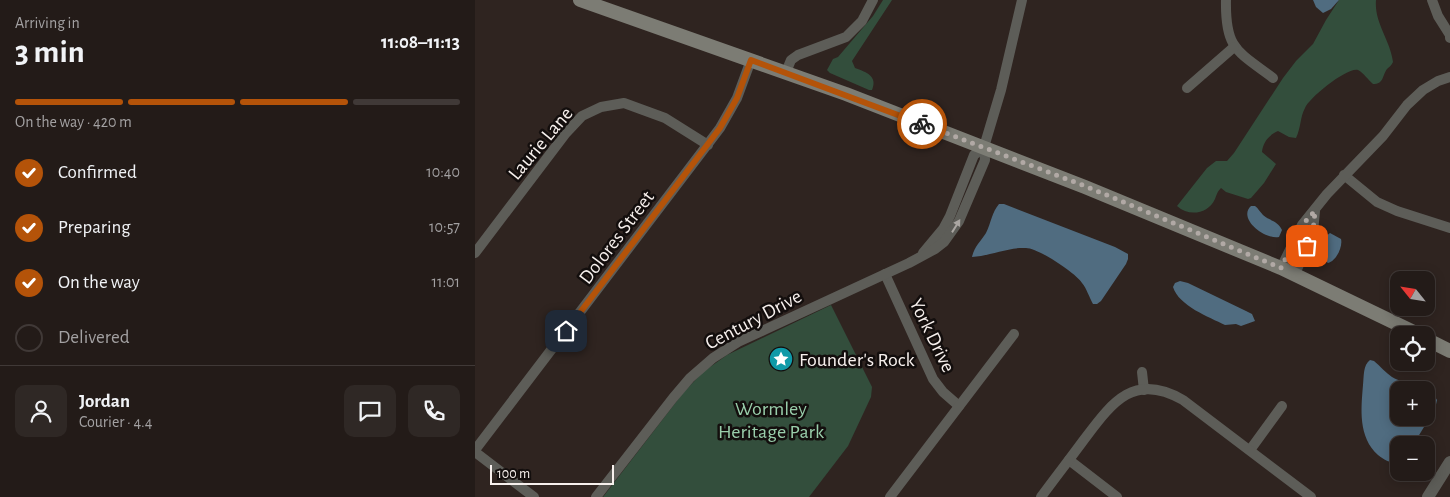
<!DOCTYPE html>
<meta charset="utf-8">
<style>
:root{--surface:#231b18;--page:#2f2825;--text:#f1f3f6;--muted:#a3a1a2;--line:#403937;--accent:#b45309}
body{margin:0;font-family:"Alegreya Sans",sans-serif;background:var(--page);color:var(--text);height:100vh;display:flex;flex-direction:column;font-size:19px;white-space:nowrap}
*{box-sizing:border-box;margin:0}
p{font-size:16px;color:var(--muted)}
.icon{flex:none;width:28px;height:28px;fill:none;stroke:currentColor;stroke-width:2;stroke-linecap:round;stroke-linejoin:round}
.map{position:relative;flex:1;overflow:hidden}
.side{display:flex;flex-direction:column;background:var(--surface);width:475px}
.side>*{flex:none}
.needle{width:32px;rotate:300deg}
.buttons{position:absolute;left:915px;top:271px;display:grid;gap:10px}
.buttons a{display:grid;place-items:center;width:45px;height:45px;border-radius:10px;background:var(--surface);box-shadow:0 2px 12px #0003,0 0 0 1px var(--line);font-size:25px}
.scale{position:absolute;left:15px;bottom:12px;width:124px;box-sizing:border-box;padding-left:5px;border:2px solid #f7f0ed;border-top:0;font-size:14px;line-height:18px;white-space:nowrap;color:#f7f0ed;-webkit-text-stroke:4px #130e0d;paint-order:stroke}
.pin{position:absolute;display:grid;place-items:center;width:42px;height:42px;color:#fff;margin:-21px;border-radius:10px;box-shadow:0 2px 8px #0006}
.courier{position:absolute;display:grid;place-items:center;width:50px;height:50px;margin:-25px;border:4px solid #b45309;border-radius:50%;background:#fff;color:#222;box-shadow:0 1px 6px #0007}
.head em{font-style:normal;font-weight:700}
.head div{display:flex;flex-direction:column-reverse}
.head{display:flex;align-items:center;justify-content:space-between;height:85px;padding:0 15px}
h1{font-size:32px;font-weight:700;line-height:38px}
.bar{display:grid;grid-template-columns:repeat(4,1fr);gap:8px 5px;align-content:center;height:60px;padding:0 15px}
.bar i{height:6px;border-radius:4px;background:var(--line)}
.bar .current{background:var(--accent)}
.bar p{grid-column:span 4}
.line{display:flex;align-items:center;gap:12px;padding:0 15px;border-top:1px solid var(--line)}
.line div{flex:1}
.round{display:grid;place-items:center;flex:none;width:52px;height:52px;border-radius:10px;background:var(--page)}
ol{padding:0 15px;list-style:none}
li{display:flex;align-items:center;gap:15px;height:55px}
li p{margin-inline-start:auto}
li .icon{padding:5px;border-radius:50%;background:var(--accent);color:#fff;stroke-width:4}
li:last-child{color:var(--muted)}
li i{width:28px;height:28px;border:2px solid var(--line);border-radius:50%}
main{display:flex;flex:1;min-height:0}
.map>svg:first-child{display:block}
.green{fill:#334e3c}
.water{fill:#506c80;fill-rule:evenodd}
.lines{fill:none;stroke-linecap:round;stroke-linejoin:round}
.minor{stroke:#5d5d58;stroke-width:10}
.tertiary{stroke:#5d5d58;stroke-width:12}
.secondary{stroke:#7c7c74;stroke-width:14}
.oneway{fill:#aaa6a2}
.done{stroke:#b1a9a5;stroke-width:5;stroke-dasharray:0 9}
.route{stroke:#b45309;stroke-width:6}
.labels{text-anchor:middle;stroke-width:5;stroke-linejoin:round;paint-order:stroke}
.street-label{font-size:20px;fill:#f7f0ed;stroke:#130e0d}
.poi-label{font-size:20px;fill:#f7f0ed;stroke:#130e0d;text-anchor:start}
.park-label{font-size:20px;fill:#99ceab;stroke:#130e0d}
</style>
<main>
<section class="side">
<div class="head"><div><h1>3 min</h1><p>Arriving in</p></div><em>11:08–11:13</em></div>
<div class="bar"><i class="current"></i><i class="current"></i><i class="current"></i><i></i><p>On the way · 420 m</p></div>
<ol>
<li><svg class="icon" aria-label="check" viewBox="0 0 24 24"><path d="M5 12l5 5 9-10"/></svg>Confirmed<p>10:40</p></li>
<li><svg class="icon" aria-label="check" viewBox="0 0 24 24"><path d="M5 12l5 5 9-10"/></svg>Preparing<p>10:57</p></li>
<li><svg class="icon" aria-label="check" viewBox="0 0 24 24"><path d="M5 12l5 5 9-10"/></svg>On the way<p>11:01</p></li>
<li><i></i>Delivered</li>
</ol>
<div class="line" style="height:90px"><a class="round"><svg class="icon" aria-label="person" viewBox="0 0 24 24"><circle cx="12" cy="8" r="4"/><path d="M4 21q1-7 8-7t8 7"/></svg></a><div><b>Jordan</b><p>Courier · 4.4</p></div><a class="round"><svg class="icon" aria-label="chat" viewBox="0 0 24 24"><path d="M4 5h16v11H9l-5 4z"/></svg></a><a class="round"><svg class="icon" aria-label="phone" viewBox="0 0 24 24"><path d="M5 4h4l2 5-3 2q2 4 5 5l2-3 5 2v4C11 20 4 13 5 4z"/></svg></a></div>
</section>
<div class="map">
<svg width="975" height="497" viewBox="0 0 975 497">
<rect width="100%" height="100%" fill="#2f2420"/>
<g class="green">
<path d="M 408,0 L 417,0 L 377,61 L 380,68 C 391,72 403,76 397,90 L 394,90 L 355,73 L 352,70 L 358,59 L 363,57 L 398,16 Z"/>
<path d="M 864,0 L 901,0 C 899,23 915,39 918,62 C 917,65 914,67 912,69 C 907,76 909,84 898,84 C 893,80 889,73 883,70 C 872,67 834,98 830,108 C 825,117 826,128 821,138 L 814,137 L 803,131 C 794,135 788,142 787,152 L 801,164 L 789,183 L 776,198 L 773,199 L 751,192 L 746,188 C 742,192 742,194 740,199 C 733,214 714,217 702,206 L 732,168 L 741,161 L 752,161 L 759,153 L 808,78 L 821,61 L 838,44 L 851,20 Z"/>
<polygon points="356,305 397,387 396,397 373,446 334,497 128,497 208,393 228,372 252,355"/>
</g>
<g class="water">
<polygon points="838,0 864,0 856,9 848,13 841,7"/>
<path d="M 524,204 L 529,204 L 640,247 L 653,254 L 653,259 L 651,264 L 626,301 L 622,304 L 618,304 C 614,297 612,289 607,283 C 601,273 563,248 551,248 C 533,247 515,256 497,257 C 499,247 506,241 511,233 C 516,223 517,212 524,204 Z"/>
<path d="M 776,206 L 780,206 C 783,208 785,212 788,215 C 795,221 803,221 807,230 L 804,237 C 791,240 762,219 776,206 Z"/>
<path d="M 855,233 L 866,239 C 868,247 861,261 853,263 L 846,258 C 846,249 847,238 855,233 Z"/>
<path d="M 705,281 L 713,283 L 771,311 L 777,314 L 780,321 L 766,326 L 761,324 L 750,325 C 734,317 704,306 698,287 L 700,283 Z"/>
<path d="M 895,360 L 899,361 C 905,366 911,373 917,377 C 931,385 954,385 962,400 L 960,409 L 938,445 L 924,445 L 924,463 C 915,463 909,460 903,455 C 883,437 886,409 888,385 C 889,376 888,365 895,360 ZM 924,390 L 951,390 L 951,418 L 924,418 Z"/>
</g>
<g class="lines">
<g class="minor">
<path d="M 751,0 C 750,49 762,51 798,78"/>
<polyline points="957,0 963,16 975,35 975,38"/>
<polyline points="311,72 316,60 323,55 371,37 387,21 398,0"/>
<polyline points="712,88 759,47"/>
<polyline points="869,175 902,202 922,211 975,228"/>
<polyline points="0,253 91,133 107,116 126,107 149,103 190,118 233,145"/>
<polyline points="448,253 468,229 475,216 499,155 509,147"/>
<polyline points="806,268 827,225 852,194 908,136 932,105 948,90 963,81 975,77"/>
<polyline points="410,274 458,379 468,392 484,406"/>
<polyline points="820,274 838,232 840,211"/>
<polyline points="667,372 669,390"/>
<polyline points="0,450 245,128 262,98 276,60"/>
<polyline points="775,450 807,406"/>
<polyline points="0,452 59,497"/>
<polyline points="594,460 642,497"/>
<polyline points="121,497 198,398 215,378 238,358 263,342 289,330 434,263 460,249 469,242 484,221 510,160 509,147 526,90 547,0"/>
<polyline points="415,497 539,334"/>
<path d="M 566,497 C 580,478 594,460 608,441 C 636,404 658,371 708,400 L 836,497"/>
</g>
<polyline class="tertiary" points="953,497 975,462"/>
<g class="secondary">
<polyline points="105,0 371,94 610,187 806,268 945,335"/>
<polyline points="951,339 975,351"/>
</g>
</g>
<defs><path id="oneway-solid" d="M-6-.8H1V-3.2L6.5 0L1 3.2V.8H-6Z" transform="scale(1.25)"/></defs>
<use class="oneway" href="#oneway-solid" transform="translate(481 226) rotate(-58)"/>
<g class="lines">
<polyline class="done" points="447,124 610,186 806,268 827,225 840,211 838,232 832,246"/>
<polyline class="route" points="91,331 245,128 262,98 276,60 447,124"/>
</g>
<defs>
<g id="sight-disc" transform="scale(1.25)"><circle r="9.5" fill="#0f9aa8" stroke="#130e0d"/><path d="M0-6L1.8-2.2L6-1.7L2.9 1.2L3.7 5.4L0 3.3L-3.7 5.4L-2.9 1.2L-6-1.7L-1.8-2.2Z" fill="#fff"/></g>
</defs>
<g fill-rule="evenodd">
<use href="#sight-disc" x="306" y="359"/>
</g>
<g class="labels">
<g class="street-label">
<text transform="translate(65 143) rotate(-50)" y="7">Laurie Lane</text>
<text transform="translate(141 237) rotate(-53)" y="7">Dolores Street</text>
<text transform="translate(278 319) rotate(-28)" y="7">Century Drive</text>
<text transform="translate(458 335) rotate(64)" y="7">York Drive</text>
</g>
<g class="poi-label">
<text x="324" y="366">Founder's Rock</text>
</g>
<g class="park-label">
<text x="296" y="415">Wormley<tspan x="296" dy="23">Heritage Park</tspan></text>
</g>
</g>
</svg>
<div class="buttons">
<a><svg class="needle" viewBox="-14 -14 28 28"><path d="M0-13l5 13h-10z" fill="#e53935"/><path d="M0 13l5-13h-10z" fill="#a3a1a2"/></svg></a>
<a><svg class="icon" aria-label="locate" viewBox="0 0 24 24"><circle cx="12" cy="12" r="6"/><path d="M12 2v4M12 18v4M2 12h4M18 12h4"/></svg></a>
<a>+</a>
<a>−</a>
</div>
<div class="scale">100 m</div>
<div class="pin" style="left:832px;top:246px;background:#ea580c"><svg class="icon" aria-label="bag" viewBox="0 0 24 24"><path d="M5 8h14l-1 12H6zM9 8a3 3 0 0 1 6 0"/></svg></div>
<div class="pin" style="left:91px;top:331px;background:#1f2937"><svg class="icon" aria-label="home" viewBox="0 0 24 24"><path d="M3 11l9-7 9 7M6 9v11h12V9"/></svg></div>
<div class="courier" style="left:447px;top:124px"><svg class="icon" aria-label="bike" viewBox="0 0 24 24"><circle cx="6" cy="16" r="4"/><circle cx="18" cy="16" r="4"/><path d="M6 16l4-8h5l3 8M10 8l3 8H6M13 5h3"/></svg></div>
</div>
</main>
